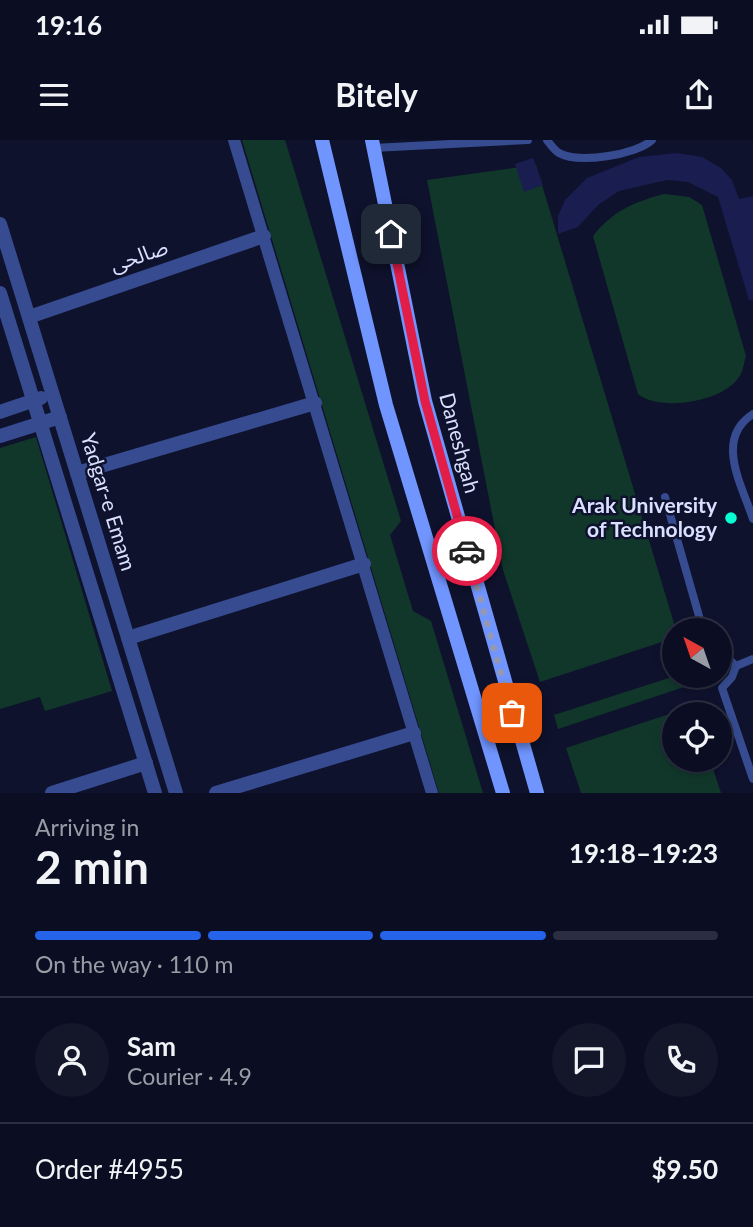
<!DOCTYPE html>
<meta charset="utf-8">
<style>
:root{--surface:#0b0e22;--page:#14172a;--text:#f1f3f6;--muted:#9a9ca5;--line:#2b2e40;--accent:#2563eb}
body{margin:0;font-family:Lato,"Noto Sans Arabic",sans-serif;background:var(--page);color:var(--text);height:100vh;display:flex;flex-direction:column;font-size:26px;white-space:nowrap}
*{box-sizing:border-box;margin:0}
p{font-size:23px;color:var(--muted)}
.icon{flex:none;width:38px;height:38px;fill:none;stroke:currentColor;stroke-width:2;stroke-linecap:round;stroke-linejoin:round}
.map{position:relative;height:653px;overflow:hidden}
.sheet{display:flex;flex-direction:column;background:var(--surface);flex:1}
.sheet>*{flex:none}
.needle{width:46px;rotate:320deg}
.fabs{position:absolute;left:662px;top:478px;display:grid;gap:14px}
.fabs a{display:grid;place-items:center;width:70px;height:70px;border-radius:50%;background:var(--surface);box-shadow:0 4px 10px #0003,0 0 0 2px var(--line);font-size:35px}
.pin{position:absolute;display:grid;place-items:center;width:60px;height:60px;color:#fff;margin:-30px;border-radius:14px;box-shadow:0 4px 10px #0006}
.courier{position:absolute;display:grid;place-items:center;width:70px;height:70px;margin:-35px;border:5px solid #e11d48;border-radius:50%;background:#fff;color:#222;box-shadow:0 2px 9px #0007}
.head em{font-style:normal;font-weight:700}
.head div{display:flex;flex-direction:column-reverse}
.head{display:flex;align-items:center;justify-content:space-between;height:119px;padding:0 35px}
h1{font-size:46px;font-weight:700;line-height:52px}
.bar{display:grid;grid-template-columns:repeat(4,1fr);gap:10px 7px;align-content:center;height:84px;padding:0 35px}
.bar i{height:9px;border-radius:5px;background:var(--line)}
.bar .active{background:var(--accent)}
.bar p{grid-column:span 4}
.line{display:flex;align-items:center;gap:18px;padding:0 35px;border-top:2px solid var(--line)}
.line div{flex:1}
.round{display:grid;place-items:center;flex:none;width:74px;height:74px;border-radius:37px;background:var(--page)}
.status{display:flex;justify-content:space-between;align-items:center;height:49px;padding:0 35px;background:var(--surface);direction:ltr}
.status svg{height:19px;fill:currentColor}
header{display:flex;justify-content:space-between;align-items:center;height:91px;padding:0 35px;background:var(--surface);font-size:32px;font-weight:700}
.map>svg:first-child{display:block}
.green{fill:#11372b}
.building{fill:#191d4f}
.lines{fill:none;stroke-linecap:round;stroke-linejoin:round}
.service{stroke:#364b90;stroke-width:8}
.pedestrian{stroke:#364b90;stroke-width:12}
.minor{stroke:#364b90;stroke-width:14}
.tertiary{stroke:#364b90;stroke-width:14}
.secondary{stroke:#7195ff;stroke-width:14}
.done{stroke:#9398b6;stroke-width:7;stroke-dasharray:0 12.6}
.route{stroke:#e11d48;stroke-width:9}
.poi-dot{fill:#06ffd3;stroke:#0f122d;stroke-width:2.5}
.labels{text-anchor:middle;stroke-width:5;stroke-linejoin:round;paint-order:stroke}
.street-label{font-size:21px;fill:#dae0ff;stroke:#0f122d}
.poi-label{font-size:21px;font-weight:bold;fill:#dae0ff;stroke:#0f122d;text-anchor:end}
</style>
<div class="status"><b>19:16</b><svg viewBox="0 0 49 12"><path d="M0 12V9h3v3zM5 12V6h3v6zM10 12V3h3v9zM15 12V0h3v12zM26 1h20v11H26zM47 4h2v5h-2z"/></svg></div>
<header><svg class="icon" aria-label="menu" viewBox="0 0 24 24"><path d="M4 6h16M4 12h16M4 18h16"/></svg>Bitely<svg class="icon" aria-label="share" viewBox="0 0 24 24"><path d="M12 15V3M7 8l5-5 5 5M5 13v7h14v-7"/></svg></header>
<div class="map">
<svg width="753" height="653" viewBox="0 0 753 653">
<rect width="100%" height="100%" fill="#0f122d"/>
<g class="green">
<polygon points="242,0 285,0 401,381 390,395 413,471 431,481 483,653 439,653"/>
<polygon points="536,25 676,490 674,498 540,542 503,430 427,40"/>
<path d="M 664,54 L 689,57 L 702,65 L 746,216 C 744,222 743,232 739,237 C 723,262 660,272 638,254 L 593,96 C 613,71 634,62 664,54 Z"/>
<polygon points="36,297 112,551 45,571 40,557 0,569 0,308"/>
<polygon points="675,536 681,536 684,547 558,589 554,575"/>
<polygon points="694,566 696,574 674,574 674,620 710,620 721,653 581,653 566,608"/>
</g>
<g class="building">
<polygon points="677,13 702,17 721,28 732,40 739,59 753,56 753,160 749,160 718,57 688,42 667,40 619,51 598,65 578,87 558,94 558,76 565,60 587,38 639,17"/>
<polygon points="533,18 543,45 524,52 515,24"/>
</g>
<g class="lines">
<g class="service">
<path d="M 547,0 C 550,4 554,10 559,13 C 578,24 636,15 652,0"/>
<polyline points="373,8 528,0"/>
<path d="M 753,274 C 714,299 742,345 753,379"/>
<polyline points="665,357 703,490"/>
<polyline points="719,510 736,526 732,537 722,548 753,639"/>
<polyline points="736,526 753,519"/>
</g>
<polyline class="pedestrian" points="234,0 432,653"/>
<g class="minor">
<polyline points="29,177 264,96"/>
<polyline points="77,333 315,263"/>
<polyline points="128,498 364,424"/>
<polyline points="52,653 146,623"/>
<polyline points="216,653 414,593"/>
</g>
<g class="tertiary">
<polyline points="0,84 176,653"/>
<polyline points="0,153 155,653"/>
<polyline points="0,272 41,258"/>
<polyline points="0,296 60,277"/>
</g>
<g class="secondary">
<polyline points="322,0 386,265 503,653"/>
<polyline points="372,0 425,261 537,653"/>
</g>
</g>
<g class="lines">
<polyline class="done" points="467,411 512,573"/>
<polyline class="route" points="391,94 425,261 467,411"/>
</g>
<circle class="poi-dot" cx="731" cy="378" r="7"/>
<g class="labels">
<g class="street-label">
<text transform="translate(139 116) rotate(-19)" y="7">صالحی</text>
<text transform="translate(459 303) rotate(75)" y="7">Daneshgah</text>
<text transform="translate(108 362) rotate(73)" y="7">Yadgar-e Emam</text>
</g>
<g class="poi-label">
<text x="717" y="373">Arak University<tspan x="717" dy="24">of Technology</tspan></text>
</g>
</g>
</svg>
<div class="fabs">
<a><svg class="needle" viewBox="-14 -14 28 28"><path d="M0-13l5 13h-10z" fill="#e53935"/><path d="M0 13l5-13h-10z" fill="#9a9ca5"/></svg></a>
<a><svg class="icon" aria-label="locate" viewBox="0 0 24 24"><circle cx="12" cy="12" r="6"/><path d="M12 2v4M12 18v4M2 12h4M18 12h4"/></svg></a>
</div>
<div class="pin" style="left:512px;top:573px;background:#ea580c"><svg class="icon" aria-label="bag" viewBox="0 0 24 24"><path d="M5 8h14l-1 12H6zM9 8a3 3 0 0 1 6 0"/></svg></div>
<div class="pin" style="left:391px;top:94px;background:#1f2937"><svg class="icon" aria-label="home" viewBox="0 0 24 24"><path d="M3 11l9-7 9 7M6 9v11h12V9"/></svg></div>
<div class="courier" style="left:467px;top:411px"><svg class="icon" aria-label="car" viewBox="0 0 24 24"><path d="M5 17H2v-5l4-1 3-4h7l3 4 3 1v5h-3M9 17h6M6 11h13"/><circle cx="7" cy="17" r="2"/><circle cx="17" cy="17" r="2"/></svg></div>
</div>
<section class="sheet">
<div class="head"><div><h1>2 min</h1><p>Arriving in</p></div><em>19:18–19:23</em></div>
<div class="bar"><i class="active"></i><i class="active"></i><i class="active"></i><i></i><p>On the way · 110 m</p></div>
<div class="line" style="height:126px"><a class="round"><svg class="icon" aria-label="person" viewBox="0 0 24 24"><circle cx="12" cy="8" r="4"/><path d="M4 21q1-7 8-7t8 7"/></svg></a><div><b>Sam</b><p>Courier · 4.9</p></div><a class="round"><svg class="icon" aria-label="chat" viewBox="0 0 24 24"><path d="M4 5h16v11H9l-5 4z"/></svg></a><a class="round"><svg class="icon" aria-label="phone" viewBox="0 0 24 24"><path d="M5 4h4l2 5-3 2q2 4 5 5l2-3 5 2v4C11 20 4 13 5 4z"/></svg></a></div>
<div class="line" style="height:91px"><div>Order #4955</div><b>$9.50</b></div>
</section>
